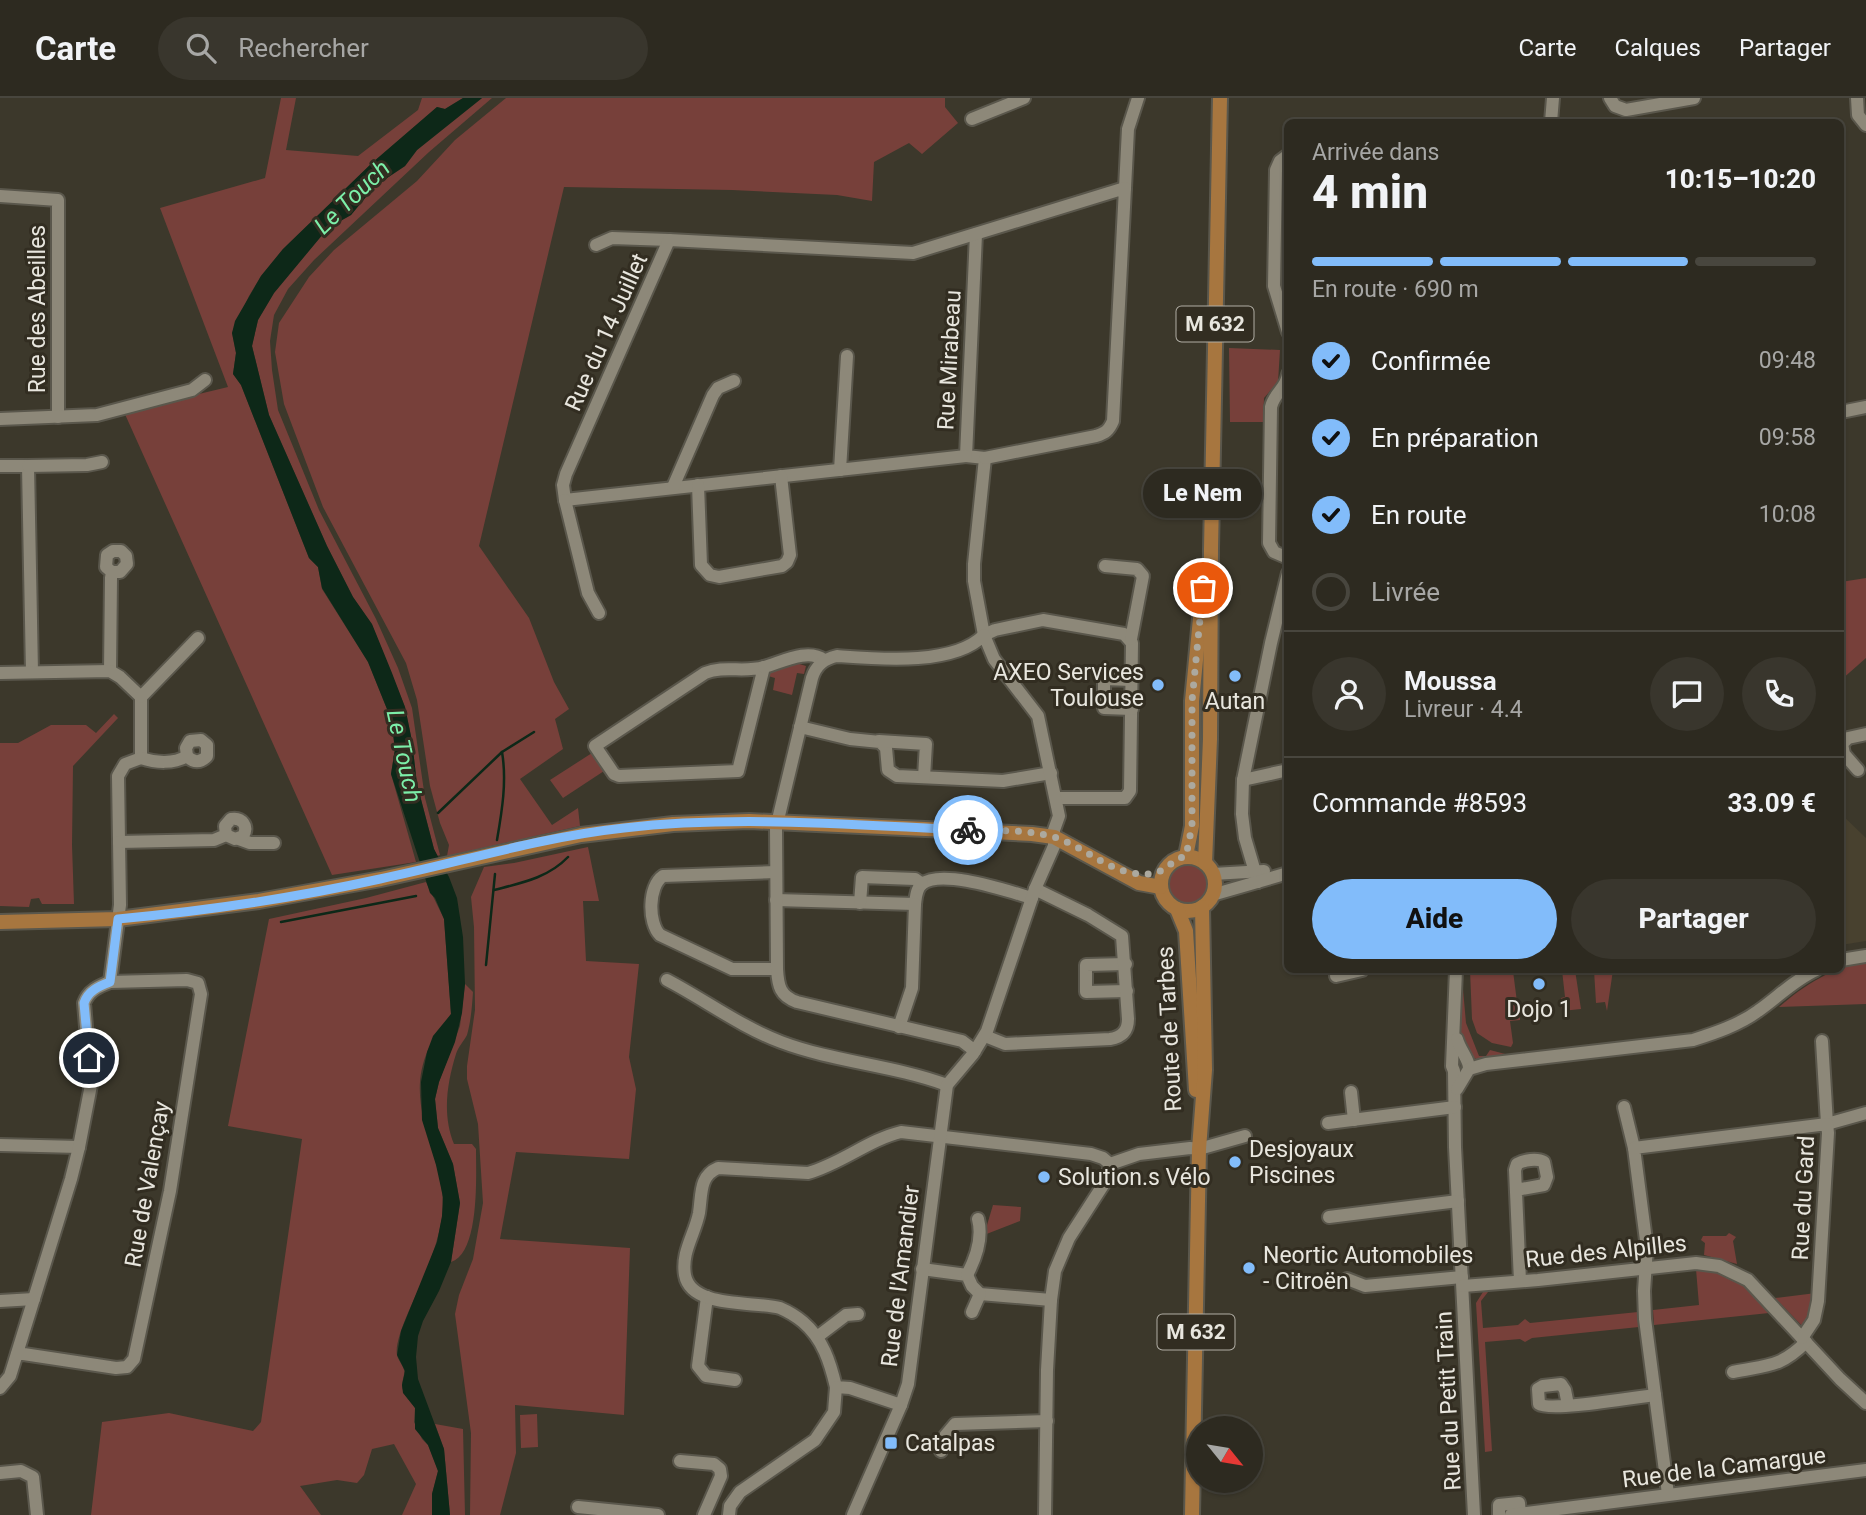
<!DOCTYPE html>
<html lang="fr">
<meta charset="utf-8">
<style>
:root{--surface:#2d2a20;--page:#39362d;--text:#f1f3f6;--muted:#a7a7a5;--line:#48463e;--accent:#82bcfa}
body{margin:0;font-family:Roboto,sans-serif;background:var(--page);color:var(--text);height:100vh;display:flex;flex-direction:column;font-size:26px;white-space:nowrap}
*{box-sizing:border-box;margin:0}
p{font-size:23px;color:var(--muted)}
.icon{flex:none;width:38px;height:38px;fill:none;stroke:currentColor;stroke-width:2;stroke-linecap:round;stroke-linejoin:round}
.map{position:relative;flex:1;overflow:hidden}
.panel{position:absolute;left:1284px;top:21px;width:560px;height:854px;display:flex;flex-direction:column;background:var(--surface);border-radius:10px;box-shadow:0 2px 5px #0004,0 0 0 2px var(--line)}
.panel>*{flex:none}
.needle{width:46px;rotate:120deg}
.controls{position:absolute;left:1186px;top:1318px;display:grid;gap:14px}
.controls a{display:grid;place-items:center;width:77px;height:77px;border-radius:50%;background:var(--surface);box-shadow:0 2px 5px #0004,0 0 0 2px var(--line);font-size:35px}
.pin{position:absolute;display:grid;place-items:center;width:60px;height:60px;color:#fff;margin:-30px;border:4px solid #fff;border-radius:50%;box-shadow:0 2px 7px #0007}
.courier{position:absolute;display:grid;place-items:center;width:70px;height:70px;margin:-35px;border:5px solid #82bcfa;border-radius:50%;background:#fff;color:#222;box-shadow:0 2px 9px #0007}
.bubble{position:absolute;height:49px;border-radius:24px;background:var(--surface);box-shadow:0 2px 5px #0004,0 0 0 2px var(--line);font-size:23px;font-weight:800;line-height:49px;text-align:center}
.summary em{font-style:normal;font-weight:800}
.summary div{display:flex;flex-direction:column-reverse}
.summary{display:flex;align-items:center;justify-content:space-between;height:119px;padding:0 28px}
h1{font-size:46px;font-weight:800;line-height:52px}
.bar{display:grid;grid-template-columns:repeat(4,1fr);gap:10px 7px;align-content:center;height:84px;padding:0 28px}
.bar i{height:9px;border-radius:5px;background:var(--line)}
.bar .on{background:var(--accent)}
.bar p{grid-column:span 4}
.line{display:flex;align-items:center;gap:18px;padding:0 28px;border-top:2px solid var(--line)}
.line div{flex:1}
.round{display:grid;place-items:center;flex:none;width:74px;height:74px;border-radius:37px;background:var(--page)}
ol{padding:0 28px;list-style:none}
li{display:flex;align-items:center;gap:21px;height:77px}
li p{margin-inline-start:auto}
li .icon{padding:7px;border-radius:50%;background:var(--accent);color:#111;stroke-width:4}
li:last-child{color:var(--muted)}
li i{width:38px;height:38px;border:4px solid var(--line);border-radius:50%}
.primary-button{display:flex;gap:14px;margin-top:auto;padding:14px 28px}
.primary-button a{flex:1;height:80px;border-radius:42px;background:var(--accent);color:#111;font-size:28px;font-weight:800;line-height:80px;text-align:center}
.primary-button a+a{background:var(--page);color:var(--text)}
header{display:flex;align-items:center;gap:42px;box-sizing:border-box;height:98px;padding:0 35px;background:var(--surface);border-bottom:2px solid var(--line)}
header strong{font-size:33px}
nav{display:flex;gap:38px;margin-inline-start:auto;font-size:24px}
.search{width:490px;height:63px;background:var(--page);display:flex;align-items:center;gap:18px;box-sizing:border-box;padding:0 24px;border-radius:38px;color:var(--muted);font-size:26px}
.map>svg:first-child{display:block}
.built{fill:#48412f}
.green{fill:#77403a}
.water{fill:#0d2818}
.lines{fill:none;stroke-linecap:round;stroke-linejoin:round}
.stream{stroke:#0d2818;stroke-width:2.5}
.minor-casing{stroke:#5a574c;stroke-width:16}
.major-casing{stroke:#5a574c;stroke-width:18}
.minor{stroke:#8d8879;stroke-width:12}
.major{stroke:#a7763f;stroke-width:14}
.done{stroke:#aca99f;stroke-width:7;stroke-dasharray:0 12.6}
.route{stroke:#82bcfa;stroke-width:9}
.poi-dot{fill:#82bcfa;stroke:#322d21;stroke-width:2.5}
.labels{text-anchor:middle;stroke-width:6;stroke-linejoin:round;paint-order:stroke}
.shield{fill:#322d21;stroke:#b1aea5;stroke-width:2}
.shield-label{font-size:21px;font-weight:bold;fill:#e8e6de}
.street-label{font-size:23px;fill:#e8e6de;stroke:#322d21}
.poi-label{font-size:23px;fill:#e8e6de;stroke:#322d21;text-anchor:start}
.water-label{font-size:24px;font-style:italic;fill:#7ceea8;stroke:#322d21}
</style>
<header>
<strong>Carte</strong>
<div class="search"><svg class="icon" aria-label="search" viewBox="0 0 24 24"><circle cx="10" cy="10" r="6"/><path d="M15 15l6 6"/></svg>Rechercher</div>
<nav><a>Carte</a><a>Calques</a><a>Partager</a></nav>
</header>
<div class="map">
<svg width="1866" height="1417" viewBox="0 0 1866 1417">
<rect width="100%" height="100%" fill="#3c382b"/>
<polygon class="built" points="1841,716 1866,740 1866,843 1841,847"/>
<g class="green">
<polygon points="281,0 296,0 286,52 358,58 418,12 422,0 463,0 445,11 437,9 372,65 283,151 261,178 249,198 232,235 236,255 233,276 241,287 309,460 318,469 322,491 368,564 391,621 395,651 391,676 416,764 332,777 124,314 228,289 160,110 265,80"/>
<polygon points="482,0 492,0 429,54 314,162 288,191 274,217 270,243 272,272 278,312 319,412 376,521 398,570 412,610 425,700 440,757 437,758 434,751 417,686 412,643 405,609 372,527 353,499 327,448 269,317 252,248 258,222 274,195 328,130 351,117 375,88 405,68 417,52"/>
<polygon points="506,0 945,0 945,9 958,25 922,56 909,45 874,64 872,103 837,97 732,92 564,89 479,448 529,520 554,584 569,611 555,621 563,651 520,681 552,727 578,710 580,728 447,758 449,747 440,725 430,688 417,602 406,565 323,409 284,306 275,254 279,225 309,179 334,152 417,83 455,42"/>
<polygon points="1229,250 1280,252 1278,284 1264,300 1263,324 1230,324"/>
<polygon points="1866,480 1866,560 1841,582 1841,484"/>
<polygon points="796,565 806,568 804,576 797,575 792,597 773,592 775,580 768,578 769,575"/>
<polygon points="114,616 118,620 73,668 72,747 74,806 42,806 39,800 31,801 29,809 0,808 0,645 18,645 51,627 86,627 96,635"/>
<polygon points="592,655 604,673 563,700 550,682"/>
<polygon points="588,749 599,803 583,803 586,863 639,866 629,959 636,991 629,1061 516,1054 500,1141 630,1150 624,1317 515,1307 516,1355 500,1417 470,1417 471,1335 455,1216 459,1197 473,1161 483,1105 478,1026 467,981 467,968 475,912 474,829 471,799 484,769 514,765"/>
<circle cx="1187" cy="786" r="22"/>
<path d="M 426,784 L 444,821 L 451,916 C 444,928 434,938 428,952 C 401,1013 450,1063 442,1120 C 438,1143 430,1165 421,1186 C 414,1202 394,1241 397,1257 C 398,1262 403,1267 404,1272 C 405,1277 402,1282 402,1287 C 402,1296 411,1303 415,1310 L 414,1324 L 422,1341 L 428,1347 L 438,1373 L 432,1396 L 432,1417 L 402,1417 L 416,1386 L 394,1346 L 372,1351 L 364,1377 L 357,1385 L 337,1382 L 300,1388 L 321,1417 L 91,1417 L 102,1324 L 169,1315 L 253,1333 L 261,1324 L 302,1041 L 228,1028 L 269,821 L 366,800 Z"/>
<path d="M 1866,865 L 1866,906 L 1779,909 C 1804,887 1834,868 1866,865 Z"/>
<polygon points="1470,872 1527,872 1513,873 1517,904 1520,904 1520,922 1510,923 1513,945 1511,949 1492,945 1477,935 1472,921"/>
<polygon points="1562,872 1575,872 1581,911 1562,913 1561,900 1565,899"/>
<polygon points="1594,872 1613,872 1607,913 1605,904 1596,905"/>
<path d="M 465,886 L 473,894 C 472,908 471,923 467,937 C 464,943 458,949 456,956 C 447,985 442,1017 454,1046 L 472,1046 L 476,1051 C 476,1077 480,1155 451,1164 L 460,1105 L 453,1066 L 438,1030 L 435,1001 L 439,984 L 460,928 Z"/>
<polygon points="1460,891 1463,891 1466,925 1479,958 1486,958 1490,952 1509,957 1509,959 1476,961 1463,953 1460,937"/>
<polygon points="993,1107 1021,1109 1020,1123 984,1137"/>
<polygon points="1729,1135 1736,1139 1733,1143 1737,1166 1704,1157 1705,1145 1701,1142 1703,1138 1726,1138"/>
<path d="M 1696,1171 C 1728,1171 1753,1187 1769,1215 L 1654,1227 L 1653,1212 L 1699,1207 Z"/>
<polygon points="1483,1194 1488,1194 1481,1203 1483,1230 1518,1227 1525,1221 1530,1225 1638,1214 1639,1229 1532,1240 1525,1244 1520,1241 1485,1244 1492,1353 1485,1354 1476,1205"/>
<polygon points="1816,1195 1815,1208 1804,1230 1775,1200"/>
<polygon points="537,1316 538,1349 521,1350 520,1317"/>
<polygon points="435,1326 463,1331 465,1417 450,1417 444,1351"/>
</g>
<polygon class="water" points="463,0 482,0 417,52 405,68 375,88 351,117 328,130 274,195 258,222 252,248 269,317 327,448 353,499 372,526 392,575 405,609 412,643 417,686 434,751 449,779 457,800 463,839 465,886 462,915 455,944 439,984 435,1001 438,1030 453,1066 460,1105 451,1164 439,1193 423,1223 418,1238 416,1259 418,1281 444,1351 450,1417 432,1417 432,1396 438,1373 428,1347 415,1331 415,1310 403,1295 402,1287 405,1273 397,1257 401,1233 437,1144 442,1118 443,1099 436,1067 422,1022 421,984 427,954 433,938 451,916 444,821 435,800 430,795 391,676 395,651 391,621 368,564 322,490 318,469 309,460 241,287 233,276 236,255 232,235 235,223 261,178 283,151 372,65 437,9 445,11"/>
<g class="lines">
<g class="stream">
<polyline points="438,715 502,654 534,634"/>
<path d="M 497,742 C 502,713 507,683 502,654"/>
<path d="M 494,792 C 521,785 548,780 568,759"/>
<polyline points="281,824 416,798"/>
<polyline points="486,867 495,776"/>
</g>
<g class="minor-casing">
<g id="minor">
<polyline points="1610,0 1615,8 1626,12 1694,0"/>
<polyline points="1857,0 1858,17 1866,27"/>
<polyline points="972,21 1024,0"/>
<polyline points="1551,24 1553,0"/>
<polyline points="1288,57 1280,63 1276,72 1274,188 1288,234"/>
<polyline points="1125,90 1128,31 1138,0"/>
<polyline points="0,98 58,102 58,319"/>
<polyline points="976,136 966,358 985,360 974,466 974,483 984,537 995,532 1043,522 1124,536 1132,545 1130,693 1125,700 1056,700"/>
<polyline points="596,147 612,140 669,142"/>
<path d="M 1288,276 C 1287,290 1274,295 1271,309 L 1269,445 L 1274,454 L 1288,460"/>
<polyline points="1841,314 1866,309"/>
<polyline points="0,321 97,317 192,292 205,282"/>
<path d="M 966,358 L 565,402 L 563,387 L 566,376 L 669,142 L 913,155 L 1125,90 L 1113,323 C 1109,332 1106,335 1096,338 L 985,360"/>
<polyline points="0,368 28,368 32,574"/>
<polyline points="28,368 87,367 102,364"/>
<polyline points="840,372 847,258"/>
<polyline points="698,387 701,467 710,477 719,479 782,468 787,464 790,457 781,378"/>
<polyline points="673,389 713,297 718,290 734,283"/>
<polyline points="565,402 588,495 599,515"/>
<polyline points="1105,468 1137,471 1143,478 1131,541"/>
<path d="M 764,569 L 738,673 L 619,678 L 614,676 L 595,648 L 705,575 C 724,567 744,575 764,569 Z"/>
<path d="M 764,569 C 782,564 808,550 824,562"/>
<polyline points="110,573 111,480 112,474 120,474 127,466 126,458 121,453 113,453 107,457 106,469 112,474"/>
<polyline points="0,575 110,573 120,579 141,599 141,660 125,666 118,678 120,807 110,884"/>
<polyline points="141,599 198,540"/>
<polyline points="1132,611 1104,610 1104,581 1132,582"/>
<polyline points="800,629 850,641 880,644 886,650 888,672 897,678 1003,683 1051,675"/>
<polyline points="879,643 926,646 924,679"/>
<path d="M 141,660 C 156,665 174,666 187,658 C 193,665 201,665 207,658 L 207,647 L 201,642 L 190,643 L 186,650 L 187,658"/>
<polyline points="1858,672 1844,656 1842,646 1848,640 1866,636"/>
<polyline points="1243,682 1288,672"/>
<polyline points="239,741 250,745 274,745"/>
<path d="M 119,744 L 214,742 L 226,737 L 235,741 L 243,738 C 249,728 242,719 231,721 L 225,728 L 226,737"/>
<path d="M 776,774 L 663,778 C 648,788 648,825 660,837 L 732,871 L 777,871"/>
<polyline points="1213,776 1264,773"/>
<polyline points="1258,784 1245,740 1242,716 1243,682 1271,545 1288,475"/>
<polyline points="1212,797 1288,775"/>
<path d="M 776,802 L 915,806 C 916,799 916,791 922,786 C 942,770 1010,794 1032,800"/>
<polyline points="860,805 862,779 915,781 922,786"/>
<polyline points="1841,862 1866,858"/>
<polyline points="1126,866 1086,867 1086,894 1127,893"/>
<polyline points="1456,872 1452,968 1454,973 1455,1049 1474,1417"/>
<polyline points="1336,878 1362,872"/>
<path d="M 667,882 C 705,902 741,929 781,944 C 834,964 893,967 947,987"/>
<polyline points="899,929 912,890 915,806"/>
<path d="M 985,938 L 1005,946 L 1110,941 C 1122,939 1128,933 1128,921 L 1122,838 L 1088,817 L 1035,791"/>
<path d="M 1457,941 C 1460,952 1470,963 1469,971"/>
<polyline points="1822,943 1827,1026 1866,1015"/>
<path d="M 1457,991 L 1469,971 L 1486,966 L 1693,942 C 1715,935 1739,927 1758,913 C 1778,899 1794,882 1816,872"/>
<polyline points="1351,994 1354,1022"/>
<polyline points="1624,1009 1634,1050"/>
<polyline points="1328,1025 1455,1009"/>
<polyline points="0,1047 79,1049"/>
<polyline points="1110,1066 1139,1056 1190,1050 1199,1051 1245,1038"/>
<path d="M 1516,1092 L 1544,1087 L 1547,1079 L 1544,1064 C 1537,1060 1524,1062 1517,1066 L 1515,1072 L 1520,1183"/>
<polyline points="1329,1119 1458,1103"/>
<polyline points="922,1171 967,1177 972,1188 980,1196 1051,1202"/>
<path d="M 967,1177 C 976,1160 983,1140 978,1121"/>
<polyline points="1347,1181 1365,1188 1462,1179"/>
<polyline points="1463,1188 1538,1182 1696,1165 1719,1168 1748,1182 1840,1281 1866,1305"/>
<polyline points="707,1199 698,1268 706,1278 735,1282"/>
<polyline points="0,1203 34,1201"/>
<polyline points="972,1214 980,1196"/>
<polyline points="817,1239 846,1217 858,1216"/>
<path d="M 1733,1274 C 1767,1267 1780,1270 1806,1244"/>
<path d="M 0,1290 L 10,1278 L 71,1081 L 79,1049 L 91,987 L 84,905 C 88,893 99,888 110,884 L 187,882 L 198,885 L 201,896 L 170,1093 L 134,1261 L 127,1269 L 116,1270 L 17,1255"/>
<path d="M 901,1307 L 850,1290 L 836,1289 C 830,1264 823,1241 803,1224 C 797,1219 787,1213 780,1210 C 755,1203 691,1211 685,1177 C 681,1154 695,1136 699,1115 C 702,1096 699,1078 718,1070 L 808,1075 C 841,1066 868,1042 901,1034 L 1091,1056 L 1103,1060 L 1110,1066"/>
<path d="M 1568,1307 L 1565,1292 L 1561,1286 L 1543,1288 L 1538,1291 L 1539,1306 C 1550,1314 1636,1299 1655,1297"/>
<polyline points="941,1353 945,1338 955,1326 1047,1323"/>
<polyline points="680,1363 714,1366 720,1371 721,1378 704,1417"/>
<polyline points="0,1375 21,1373 33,1379 37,1417"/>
<polyline points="1668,1396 1645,1221 1644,1193 1647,1150 1634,1050 1827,1026 1828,1035 1818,1203 1814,1222 1802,1240"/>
<polyline points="578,1409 658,1417"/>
<polyline points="729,1417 730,1408 740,1394 815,1342 834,1314 836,1289"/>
<path d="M 853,1417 L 901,1307 L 908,1286 L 947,987 L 973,956 L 987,933 L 1035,791 L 1054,748 L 1054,732 L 1059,718 L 1038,618 L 994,561 L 984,537 C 954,568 878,561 837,558 C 824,561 816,567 812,580 L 776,730 L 777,871 C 778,888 780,898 797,904 L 962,943 L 975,953"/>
<polyline points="1045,1417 1047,1272 1051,1202 1055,1173 1069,1140 1107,1081 1110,1066"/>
<polyline points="1499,1417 1499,1407 1519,1405 1520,1416"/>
<polyline points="1511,1417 1866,1372"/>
</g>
</g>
<g class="major-casing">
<g id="major">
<polyline points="1186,758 1192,728 1192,603 1203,490"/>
<circle cx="1188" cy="786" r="27"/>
<polyline points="1205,765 1210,641 1211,451 1220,0"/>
<polyline points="1177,811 1186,833 1196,992"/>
<polyline points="0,824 118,821 259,803 381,781 581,737 673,726 749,723 1032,736 1054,739 1139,785 1161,789"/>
<polyline points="1192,1417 1199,1051 1205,972 1202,809"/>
</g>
</g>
<use href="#minor" class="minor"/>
<use href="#major" class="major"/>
</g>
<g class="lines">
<path class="done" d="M 968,732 C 996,733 1027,731 1054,739 C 1089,750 1110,778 1149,776 C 1165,775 1171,762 1186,758 L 1192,728 L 1192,603 L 1203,490"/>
<path class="route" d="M 89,960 L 84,905 C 88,893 99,888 110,884 L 118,821 C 205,813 294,800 380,781 C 461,764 541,739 624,730 C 738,717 853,727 968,732"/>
</g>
<g class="poi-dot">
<circle cx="1235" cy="578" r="7"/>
<circle cx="1158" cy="587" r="7"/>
<circle cx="1539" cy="886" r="7"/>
<circle cx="1235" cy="1064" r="7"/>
<circle cx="1044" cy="1079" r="7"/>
<circle cx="1249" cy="1170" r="7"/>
<rect x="884" y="1338" width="14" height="14" rx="3.5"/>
</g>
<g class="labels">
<g class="shield">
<rect x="1176.5" y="208.5" width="77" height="35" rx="5"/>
<rect x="1157.5" y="1216.5" width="77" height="35" rx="5"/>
</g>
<g class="shield-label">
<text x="1215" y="233">M 632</text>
<text x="1196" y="1241">M 632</text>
</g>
<g class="street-label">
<text transform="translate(37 211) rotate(-90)" y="8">Rue des Abeilles</text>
<text transform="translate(606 234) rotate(-66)" y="8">Rue du 14 Juillet</text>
<text transform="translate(949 262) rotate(-87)" y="8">Rue Mirabeau</text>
<text transform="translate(1169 931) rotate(-93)" y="8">Route de Tarbes</text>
<text transform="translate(147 1086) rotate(-80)" y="8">Rue de Valençay</text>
<text transform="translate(1803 1100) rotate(-87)" y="8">Rue du Gard</text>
<text transform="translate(1606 1153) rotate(-6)" y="8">Rue des Alpilles</text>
<text transform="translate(900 1178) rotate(-83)" y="8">Rue de l'Amandier</text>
<text transform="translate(1448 1303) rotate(-93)" y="8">Rue du Petit Train</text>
<text transform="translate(1724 1369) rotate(-7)" y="8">Rue de la Camargue</text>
</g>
<g class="poi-label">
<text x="1144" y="582" text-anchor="end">AXEO Services<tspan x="1144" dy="26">Toulouse</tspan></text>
<text x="1235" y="611" text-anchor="middle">Autan</text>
<text x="1539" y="919" text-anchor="middle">Dojo 1</text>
<text x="1249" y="1059">Desjoyaux<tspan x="1249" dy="26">Piscines</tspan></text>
<text x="1058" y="1087">Solution.s Vélo</text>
<text x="1263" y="1165">Neortic Automobiles<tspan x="1263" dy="26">- Citroën</tspan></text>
<text x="905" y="1353">Catalpas</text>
</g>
<g class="water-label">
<text transform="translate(352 99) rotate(-44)" y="8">Le Touch</text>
<text transform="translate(404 658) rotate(78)" y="8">Le Touch</text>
</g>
</g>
</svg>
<div class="controls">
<a><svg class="needle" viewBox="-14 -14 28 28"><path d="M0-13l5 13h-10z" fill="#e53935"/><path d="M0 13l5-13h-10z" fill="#a7a7a5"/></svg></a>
</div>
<div class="pin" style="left:1203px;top:490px;background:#ea580c"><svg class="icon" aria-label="bag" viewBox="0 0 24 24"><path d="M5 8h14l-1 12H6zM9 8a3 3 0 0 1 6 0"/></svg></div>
<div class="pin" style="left:89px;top:960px;background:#1f2937"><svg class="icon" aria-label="home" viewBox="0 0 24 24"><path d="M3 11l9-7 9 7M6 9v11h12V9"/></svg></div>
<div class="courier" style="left:968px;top:732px"><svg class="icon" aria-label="bike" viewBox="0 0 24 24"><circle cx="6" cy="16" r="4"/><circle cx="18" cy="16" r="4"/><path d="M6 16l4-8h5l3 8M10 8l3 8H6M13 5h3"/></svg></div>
<div class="bubble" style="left:1143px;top:371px;width:119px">Le Nem</div>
<section class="panel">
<div class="summary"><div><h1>4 min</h1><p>Arrivée dans</p></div><em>10:15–10:20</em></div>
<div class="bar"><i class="on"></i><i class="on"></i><i class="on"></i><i></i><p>En route · 690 m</p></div>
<ol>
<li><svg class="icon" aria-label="check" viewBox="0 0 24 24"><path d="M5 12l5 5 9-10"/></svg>Confirmée<p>09:48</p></li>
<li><svg class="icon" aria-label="check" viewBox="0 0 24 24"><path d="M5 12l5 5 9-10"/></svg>En préparation<p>09:58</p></li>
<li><svg class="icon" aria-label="check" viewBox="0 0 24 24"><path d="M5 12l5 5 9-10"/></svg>En route<p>10:08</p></li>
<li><i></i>Livrée</li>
</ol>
<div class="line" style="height:126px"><a class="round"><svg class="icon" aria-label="person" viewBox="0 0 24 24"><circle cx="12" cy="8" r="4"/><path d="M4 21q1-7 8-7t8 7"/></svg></a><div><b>Moussa</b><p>Livreur · 4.4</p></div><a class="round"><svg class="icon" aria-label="chat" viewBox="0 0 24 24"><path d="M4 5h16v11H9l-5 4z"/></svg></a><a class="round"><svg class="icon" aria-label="phone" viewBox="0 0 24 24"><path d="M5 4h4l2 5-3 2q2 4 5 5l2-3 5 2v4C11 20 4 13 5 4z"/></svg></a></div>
<div class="line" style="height:91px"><div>Commande #8593</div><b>33.09 €</b></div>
<div class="primary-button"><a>Aide</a><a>Partager</a></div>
</section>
</div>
